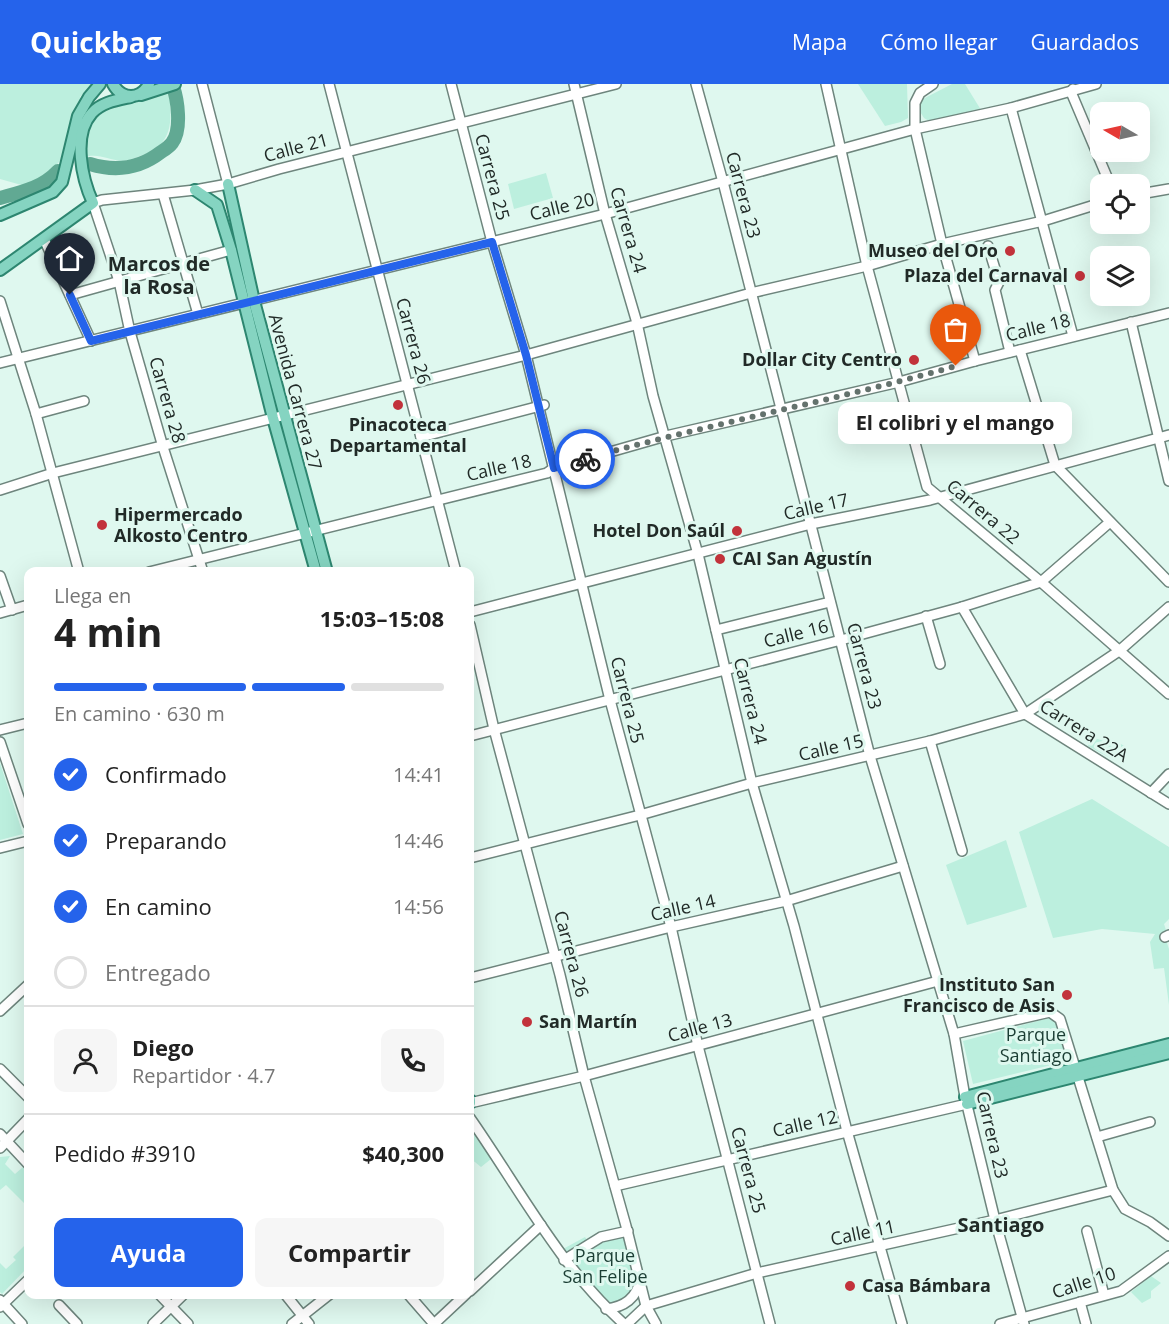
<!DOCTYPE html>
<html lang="es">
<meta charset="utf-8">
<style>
:root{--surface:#fff;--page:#f6f6f6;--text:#222;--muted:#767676;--line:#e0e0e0;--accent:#2563eb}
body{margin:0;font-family:"Open Sans",sans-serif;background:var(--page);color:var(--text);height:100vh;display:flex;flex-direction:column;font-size:22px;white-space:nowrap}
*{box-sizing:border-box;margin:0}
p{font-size:20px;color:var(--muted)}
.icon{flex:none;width:33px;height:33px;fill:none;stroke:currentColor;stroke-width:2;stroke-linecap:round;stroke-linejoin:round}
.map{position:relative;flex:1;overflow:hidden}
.panel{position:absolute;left:24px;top:483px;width:450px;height:732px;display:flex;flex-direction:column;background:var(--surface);border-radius:12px;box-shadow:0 6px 24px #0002}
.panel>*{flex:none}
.needle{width:39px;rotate:279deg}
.buttons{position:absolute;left:1090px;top:18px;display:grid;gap:12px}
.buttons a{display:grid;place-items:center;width:60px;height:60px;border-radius:12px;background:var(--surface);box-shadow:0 6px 24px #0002;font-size:30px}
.pin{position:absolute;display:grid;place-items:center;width:51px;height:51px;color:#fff;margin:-62px -26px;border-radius:50% 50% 50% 0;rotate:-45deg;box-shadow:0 0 6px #0007}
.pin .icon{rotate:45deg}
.courier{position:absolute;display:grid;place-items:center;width:60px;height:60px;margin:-30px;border:4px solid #2563eb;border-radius:50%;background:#fff;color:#222;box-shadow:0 2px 8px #0007}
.bubble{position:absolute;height:42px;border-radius:12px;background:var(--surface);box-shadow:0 6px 24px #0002;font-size:20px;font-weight:700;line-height:42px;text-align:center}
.summary em{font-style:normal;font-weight:700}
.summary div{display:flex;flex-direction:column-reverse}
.summary{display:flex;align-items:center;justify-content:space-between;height:102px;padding:0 30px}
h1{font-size:39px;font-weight:700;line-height:45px}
.bar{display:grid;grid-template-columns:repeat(4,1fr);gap:9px 6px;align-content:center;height:72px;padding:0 30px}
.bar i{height:8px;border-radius:4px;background:var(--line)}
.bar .current{background:var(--accent)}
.bar p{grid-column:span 4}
.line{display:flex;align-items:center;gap:15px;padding:0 30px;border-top:2px solid var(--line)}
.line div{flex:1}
.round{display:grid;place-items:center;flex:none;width:63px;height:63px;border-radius:12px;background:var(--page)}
ol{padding:0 30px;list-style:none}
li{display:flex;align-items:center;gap:18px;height:66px}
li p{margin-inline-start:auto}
li .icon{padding:6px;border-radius:50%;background:var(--accent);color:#fff;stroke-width:4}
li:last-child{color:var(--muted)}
li i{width:33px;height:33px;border:3px solid var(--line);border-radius:50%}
.primary-button{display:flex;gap:12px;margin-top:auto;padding:12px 30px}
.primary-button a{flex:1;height:69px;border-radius:12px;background:var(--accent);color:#fff;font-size:24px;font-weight:700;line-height:69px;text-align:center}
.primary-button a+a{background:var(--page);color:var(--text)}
header{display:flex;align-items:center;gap:36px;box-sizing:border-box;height:84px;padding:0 30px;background:var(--accent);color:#fff}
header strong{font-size:28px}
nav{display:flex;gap:33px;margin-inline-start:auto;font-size:21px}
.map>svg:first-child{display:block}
.green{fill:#bcefde}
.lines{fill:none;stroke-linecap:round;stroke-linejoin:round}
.river{stroke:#61a993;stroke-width:14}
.minor-casing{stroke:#6e857d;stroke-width:12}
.major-casing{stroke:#2d8670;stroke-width:14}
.minor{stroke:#fff;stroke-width:9}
.major{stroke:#85d4c1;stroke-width:10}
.done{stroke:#64726d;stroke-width:6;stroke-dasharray:0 10.8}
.route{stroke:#2563eb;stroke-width:8}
.poi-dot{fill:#c2323b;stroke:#dff8ef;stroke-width:2}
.labels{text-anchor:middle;stroke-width:6;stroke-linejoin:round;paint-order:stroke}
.street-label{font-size:18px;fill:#212a27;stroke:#dff8ef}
.poi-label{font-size:18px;font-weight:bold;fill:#212a27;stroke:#dff8ef;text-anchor:end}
.park-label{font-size:18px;fill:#1a3d33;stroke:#dff8ef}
.neighbourhood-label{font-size:20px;font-weight:bold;fill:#212a27;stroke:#dff8ef}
</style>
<header>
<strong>Quickbag</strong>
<nav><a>Mapa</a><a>Cómo llegar</a><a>Guardados</a></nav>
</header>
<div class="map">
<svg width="1169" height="1240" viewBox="0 0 1169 1240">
<rect width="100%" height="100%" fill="#dff8ef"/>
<g class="green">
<polygon points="0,0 92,0 80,13 83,23 68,68 50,88 25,102 0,95"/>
<polygon points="858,0 907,0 908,34 901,38 885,42"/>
<polygon points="952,0 965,0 981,26 929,37 924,34 919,26 921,16"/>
<path d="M 169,7 C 172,38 174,61 140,72 C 134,74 128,77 122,77 C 108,76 99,69 85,73 C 80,17 127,18 169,7 Z"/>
<polygon points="546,89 553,114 514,125 508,100"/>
<path d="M 1092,653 C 1104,659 1115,655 1126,663 L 1114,676 L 1088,662 Z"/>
<polygon points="0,679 23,750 0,756"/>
<polygon points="1092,715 1169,763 1169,835 1164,840 1168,852 1165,853 1169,865 1169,921 1164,884 1154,885 1150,858 1155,850 1102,845 1053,854 1019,748"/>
<polygon points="1006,756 1027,823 967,841 946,781"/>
<polygon points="1049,934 1056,937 1068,977 973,1000 963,957"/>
<polygon points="470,1039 491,1075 481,1083 470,1074"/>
<polygon points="10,1072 5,1080 15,1090 23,1083 28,1089 28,1123 6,1101 0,1106 0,1073"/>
<polygon points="623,1150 630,1177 633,1207 620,1219 606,1221 563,1165 585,1153 589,1159"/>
<polygon points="28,1158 28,1183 2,1210 0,1208 0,1179 6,1185 16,1176 13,1173"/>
<polygon points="1151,1192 1161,1199 1151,1207 1151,1214 1142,1219 1131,1208"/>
</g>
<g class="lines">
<g class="river">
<path d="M 90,80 C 116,88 139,85 161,68 C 164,66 169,63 172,59 C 182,46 178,15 172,0"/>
<path d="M 0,114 C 22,108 42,104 58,87"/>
</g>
<g class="minor-casing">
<g id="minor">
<polyline points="202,0 228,100"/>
<polyline points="329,0 456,488"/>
<polyline points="451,0 492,158 526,271 610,616 671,843 698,962 770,1240"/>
<polyline points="574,0 605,130 637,239 653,312 698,470 752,699 794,842 847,1047 902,1240"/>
<polyline points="696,0 723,98 870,672 954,950 965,1013 995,1136 1024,1240"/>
<polyline points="826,0 867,182 927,403 1041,498 1169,610"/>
<polyline points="933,0 920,9 915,19 915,45 942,160 975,277"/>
<polyline points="1073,5 1071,8 1110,100"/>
<polyline points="1011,24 1073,252"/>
<polyline points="163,110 198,230"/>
<polyline points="1140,110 1169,105"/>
<polyline points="44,155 91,257"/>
<polyline points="988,162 999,198 995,206 1010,268"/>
<polyline points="70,211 231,166"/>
<polyline points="0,217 36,330 79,488"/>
<polyline points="1131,238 1169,397"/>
<polyline points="1020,266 1055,381 1169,498"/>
<polyline points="0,279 605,130 915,45 1011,24 1096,0"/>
<polyline points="36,330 84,317"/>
<polyline points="421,353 544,321"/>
<polyline points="0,406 53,389 526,271 751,209 867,182 942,160 1043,137 1101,119"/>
<polyline points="149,488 547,389 554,384 666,352 899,298 975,277 1169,229"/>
<polyline points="203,488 163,363 130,248 119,197 93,119 102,116 195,106 228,100 279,85 616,0"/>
<polyline points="0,492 12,526"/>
<polyline points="962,523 1025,630 1169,720"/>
<polyline points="470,528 811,440 930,416 1169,351"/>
<polyline points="0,529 28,521"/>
<polyline points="926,532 940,580"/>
<polyline points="470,541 494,645 560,891 584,992 626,1142 646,1222 656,1240"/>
<polyline points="716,546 830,518"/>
<polyline points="0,646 28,639"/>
<polyline points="470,652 841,556 962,523 1041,498 1110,438"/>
<polyline points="930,657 962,767"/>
<polyline points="0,658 28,740"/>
<polyline points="1151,709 1169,690"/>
<polyline points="0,764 28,757"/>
<polyline points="470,774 640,731 752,699 930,657 1025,630 1119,567 1169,523"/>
<polyline points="1165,853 1169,851"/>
<polyline points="470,894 671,843 786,817 903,782"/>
<polyline points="0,927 28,901"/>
<polyline points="954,950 1050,928 1060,935 1113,1106 1125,1125 1150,1138 1169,1152"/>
<polyline points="0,985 28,1013"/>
<polyline points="470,1019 584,992 938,897"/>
<path d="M 470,1034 C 519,1104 559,1182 624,1240"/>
<polyline points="0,1050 28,1080"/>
<polyline points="1097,1053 1150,1038"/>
<polyline points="0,1064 28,1035"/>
<polyline points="615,1102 967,1020"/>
<polyline points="1087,1147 1104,1211"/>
<polyline points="564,1176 601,1153 628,1147"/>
<polyline points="470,1207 541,1141"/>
<polyline points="159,1210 188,1240"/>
<polyline points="285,1210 309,1240"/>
<polyline points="408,1210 434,1240"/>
<polyline points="0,1216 22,1240"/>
<polyline points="1080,1218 1086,1240"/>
<polyline points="59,1221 77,1240"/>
<polyline points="0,1223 28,1196"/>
<path d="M 606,1225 C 624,1223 637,1214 640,1196"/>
<polyline points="153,1240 184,1210"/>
<polyline points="292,1240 330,1210"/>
<polyline points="434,1240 466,1210"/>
<polyline points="627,1240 646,1222 757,1189 995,1136 1113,1106"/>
<polyline points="1000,1240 1121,1207 1169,1172"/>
</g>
</g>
<g class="major-casing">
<g id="major">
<path d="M 113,0 C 122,16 140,16 149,0"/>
<polyline points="141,11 175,0"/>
<polyline points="228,100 254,217 327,488"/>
<polyline points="195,106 217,121 231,166 273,334 316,488"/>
<polyline points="0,131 53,108 62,98 78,32 89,13 100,0"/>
<path d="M 0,186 L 93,119 C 82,95 72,51 92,29 C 102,18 117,16 131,13"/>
<polyline points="965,1013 1169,960"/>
<polyline points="470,1016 470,1019"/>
<polyline points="967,1020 1169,969"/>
</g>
</g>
<use href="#minor" class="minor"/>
<use href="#major" class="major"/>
</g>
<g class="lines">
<path class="done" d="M 585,375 C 708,340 833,317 956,282"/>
<polyline class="route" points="70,211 91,257 492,158 526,271 554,384 585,375"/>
</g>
<g class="poi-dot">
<circle cx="1010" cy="167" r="6"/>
<circle cx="1080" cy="192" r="6"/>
<circle cx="914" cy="276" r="6"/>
<circle cx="398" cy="321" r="6"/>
<circle cx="102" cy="441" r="6"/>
<circle cx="737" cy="447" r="6"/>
<circle cx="720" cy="475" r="6"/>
<circle cx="1067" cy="911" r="6"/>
<circle cx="527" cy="938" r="6"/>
<circle cx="850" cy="1202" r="6"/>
</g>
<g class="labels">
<g class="street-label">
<text transform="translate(296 64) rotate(-15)" y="6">Calle 21</text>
<text transform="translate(492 93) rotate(75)" y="6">Carrera 25</text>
<text transform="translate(743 111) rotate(75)" y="6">Carrera 23</text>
<text transform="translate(562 123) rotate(-14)" y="6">Calle 20</text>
<text transform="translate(628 146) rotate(74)" y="6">Carrera 24</text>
<text transform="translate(1038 244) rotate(-14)" y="6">Calle 18</text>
<text transform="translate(413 257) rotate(75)" y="6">Carrera 26</text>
<text transform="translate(295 308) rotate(75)" y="6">Avenida Carrera 27</text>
<text transform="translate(167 316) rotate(74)" y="6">Carrera 28</text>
<text transform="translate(499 384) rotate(-13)" y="6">Calle 18</text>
<text transform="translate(816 423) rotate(-13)" y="6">Calle 17</text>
<text transform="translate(983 428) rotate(40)" y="6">Carrera 22</text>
<text transform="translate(796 550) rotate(-14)" y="6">Calle 16</text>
<text transform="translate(864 582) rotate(75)" y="6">Carrera 23</text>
<text transform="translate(627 616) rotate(76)" y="6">Carrera 25</text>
<text transform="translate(750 617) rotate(76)" y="6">Carrera 24</text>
<text transform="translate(1084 647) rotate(32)" y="6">Carrera 22A</text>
<text transform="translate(831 664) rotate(-13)" y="6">Calle 15</text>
<text transform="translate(683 824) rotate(-13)" y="6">Calle 14</text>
<text transform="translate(571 870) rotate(75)" y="6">Carrera 26</text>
<text transform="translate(700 944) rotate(-15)" y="6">Calle 13</text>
<text transform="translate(805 1040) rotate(-13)" y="6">Calle 12</text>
<text transform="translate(992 1051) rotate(77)" y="6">Carrera 23</text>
<text transform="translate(748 1086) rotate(75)" y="6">Carrera 25</text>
<text transform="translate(863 1149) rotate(-12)" y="6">Calle 11</text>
<text transform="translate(1084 1199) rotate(-18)" y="6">Calle 10</text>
</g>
<g class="poi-label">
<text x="998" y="173">Museo del Oro</text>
<text x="1068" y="198">Plaza del Carnaval</text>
<text x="902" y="282">Dollar City Centro</text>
<text x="398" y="347" text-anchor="middle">Pinacoteca<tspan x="398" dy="21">Departamental</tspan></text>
<text x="114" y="437" text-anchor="start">Hipermercado<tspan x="114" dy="21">Alkosto Centro</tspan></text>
<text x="725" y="453">Hotel Don Saúl</text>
<text x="732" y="481" text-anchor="start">CAI San Agustín</text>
<text x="1055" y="907">Instituto San<tspan x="1055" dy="21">Francisco de Asis</tspan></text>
<text x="539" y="944" text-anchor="start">San Martín</text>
<text x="862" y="1208" text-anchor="start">Casa Bámbara</text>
</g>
<g class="park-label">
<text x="1036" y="957">Parque<tspan x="1036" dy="21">Santiago</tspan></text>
<text x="605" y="1178">Parque<tspan x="605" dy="21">San Felipe</tspan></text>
</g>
<g class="neighbourhood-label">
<text x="159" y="187">Marcos de<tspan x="159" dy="23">la Rosa</tspan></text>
<text x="1001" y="1148">Santiago</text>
</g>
</g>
</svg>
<div class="buttons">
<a><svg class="needle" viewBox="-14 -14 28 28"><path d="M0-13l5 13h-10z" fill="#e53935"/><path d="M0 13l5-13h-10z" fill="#767676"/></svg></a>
<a><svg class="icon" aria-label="locate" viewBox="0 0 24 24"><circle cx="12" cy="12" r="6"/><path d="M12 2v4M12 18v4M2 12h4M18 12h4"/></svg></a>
<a><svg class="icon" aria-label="layers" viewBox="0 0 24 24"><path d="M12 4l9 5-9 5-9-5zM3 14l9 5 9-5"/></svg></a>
</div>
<div class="pin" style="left:956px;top:282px;background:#ea580c"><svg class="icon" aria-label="bag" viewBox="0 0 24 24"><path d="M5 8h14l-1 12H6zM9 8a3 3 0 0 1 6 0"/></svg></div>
<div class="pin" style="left:70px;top:211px;background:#1f2937"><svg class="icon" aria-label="home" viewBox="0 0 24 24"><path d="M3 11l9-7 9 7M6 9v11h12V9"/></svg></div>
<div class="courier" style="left:585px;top:375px"><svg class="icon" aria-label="bike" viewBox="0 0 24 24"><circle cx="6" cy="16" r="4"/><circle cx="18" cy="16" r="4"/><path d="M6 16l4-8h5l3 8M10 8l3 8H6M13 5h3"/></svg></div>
<div class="bubble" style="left:838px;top:318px;width:234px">El colibri y el mango</div>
<section class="panel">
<div class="summary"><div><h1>4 min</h1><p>Llega en</p></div><em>15:03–15:08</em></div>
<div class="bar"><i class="current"></i><i class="current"></i><i class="current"></i><i></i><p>En camino · 630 m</p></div>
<ol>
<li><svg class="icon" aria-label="check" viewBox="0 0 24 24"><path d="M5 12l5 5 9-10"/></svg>Confirmado<p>14:41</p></li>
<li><svg class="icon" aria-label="check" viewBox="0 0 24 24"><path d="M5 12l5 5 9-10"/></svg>Preparando<p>14:46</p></li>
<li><svg class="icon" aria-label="check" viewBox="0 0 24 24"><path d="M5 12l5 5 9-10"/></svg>En camino<p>14:56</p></li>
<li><i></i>Entregado</li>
</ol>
<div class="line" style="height:108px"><a class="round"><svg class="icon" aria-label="person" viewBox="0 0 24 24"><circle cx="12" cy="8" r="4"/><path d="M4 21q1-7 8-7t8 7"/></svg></a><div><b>Diego</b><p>Repartidor · 4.7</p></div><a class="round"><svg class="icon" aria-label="phone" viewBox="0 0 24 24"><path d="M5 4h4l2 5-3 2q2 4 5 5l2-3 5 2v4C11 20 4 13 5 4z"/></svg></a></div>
<div class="line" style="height:78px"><div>Pedido #3910</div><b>$40,300</b></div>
<div class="primary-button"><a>Ayuda</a><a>Compartir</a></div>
</section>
</div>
